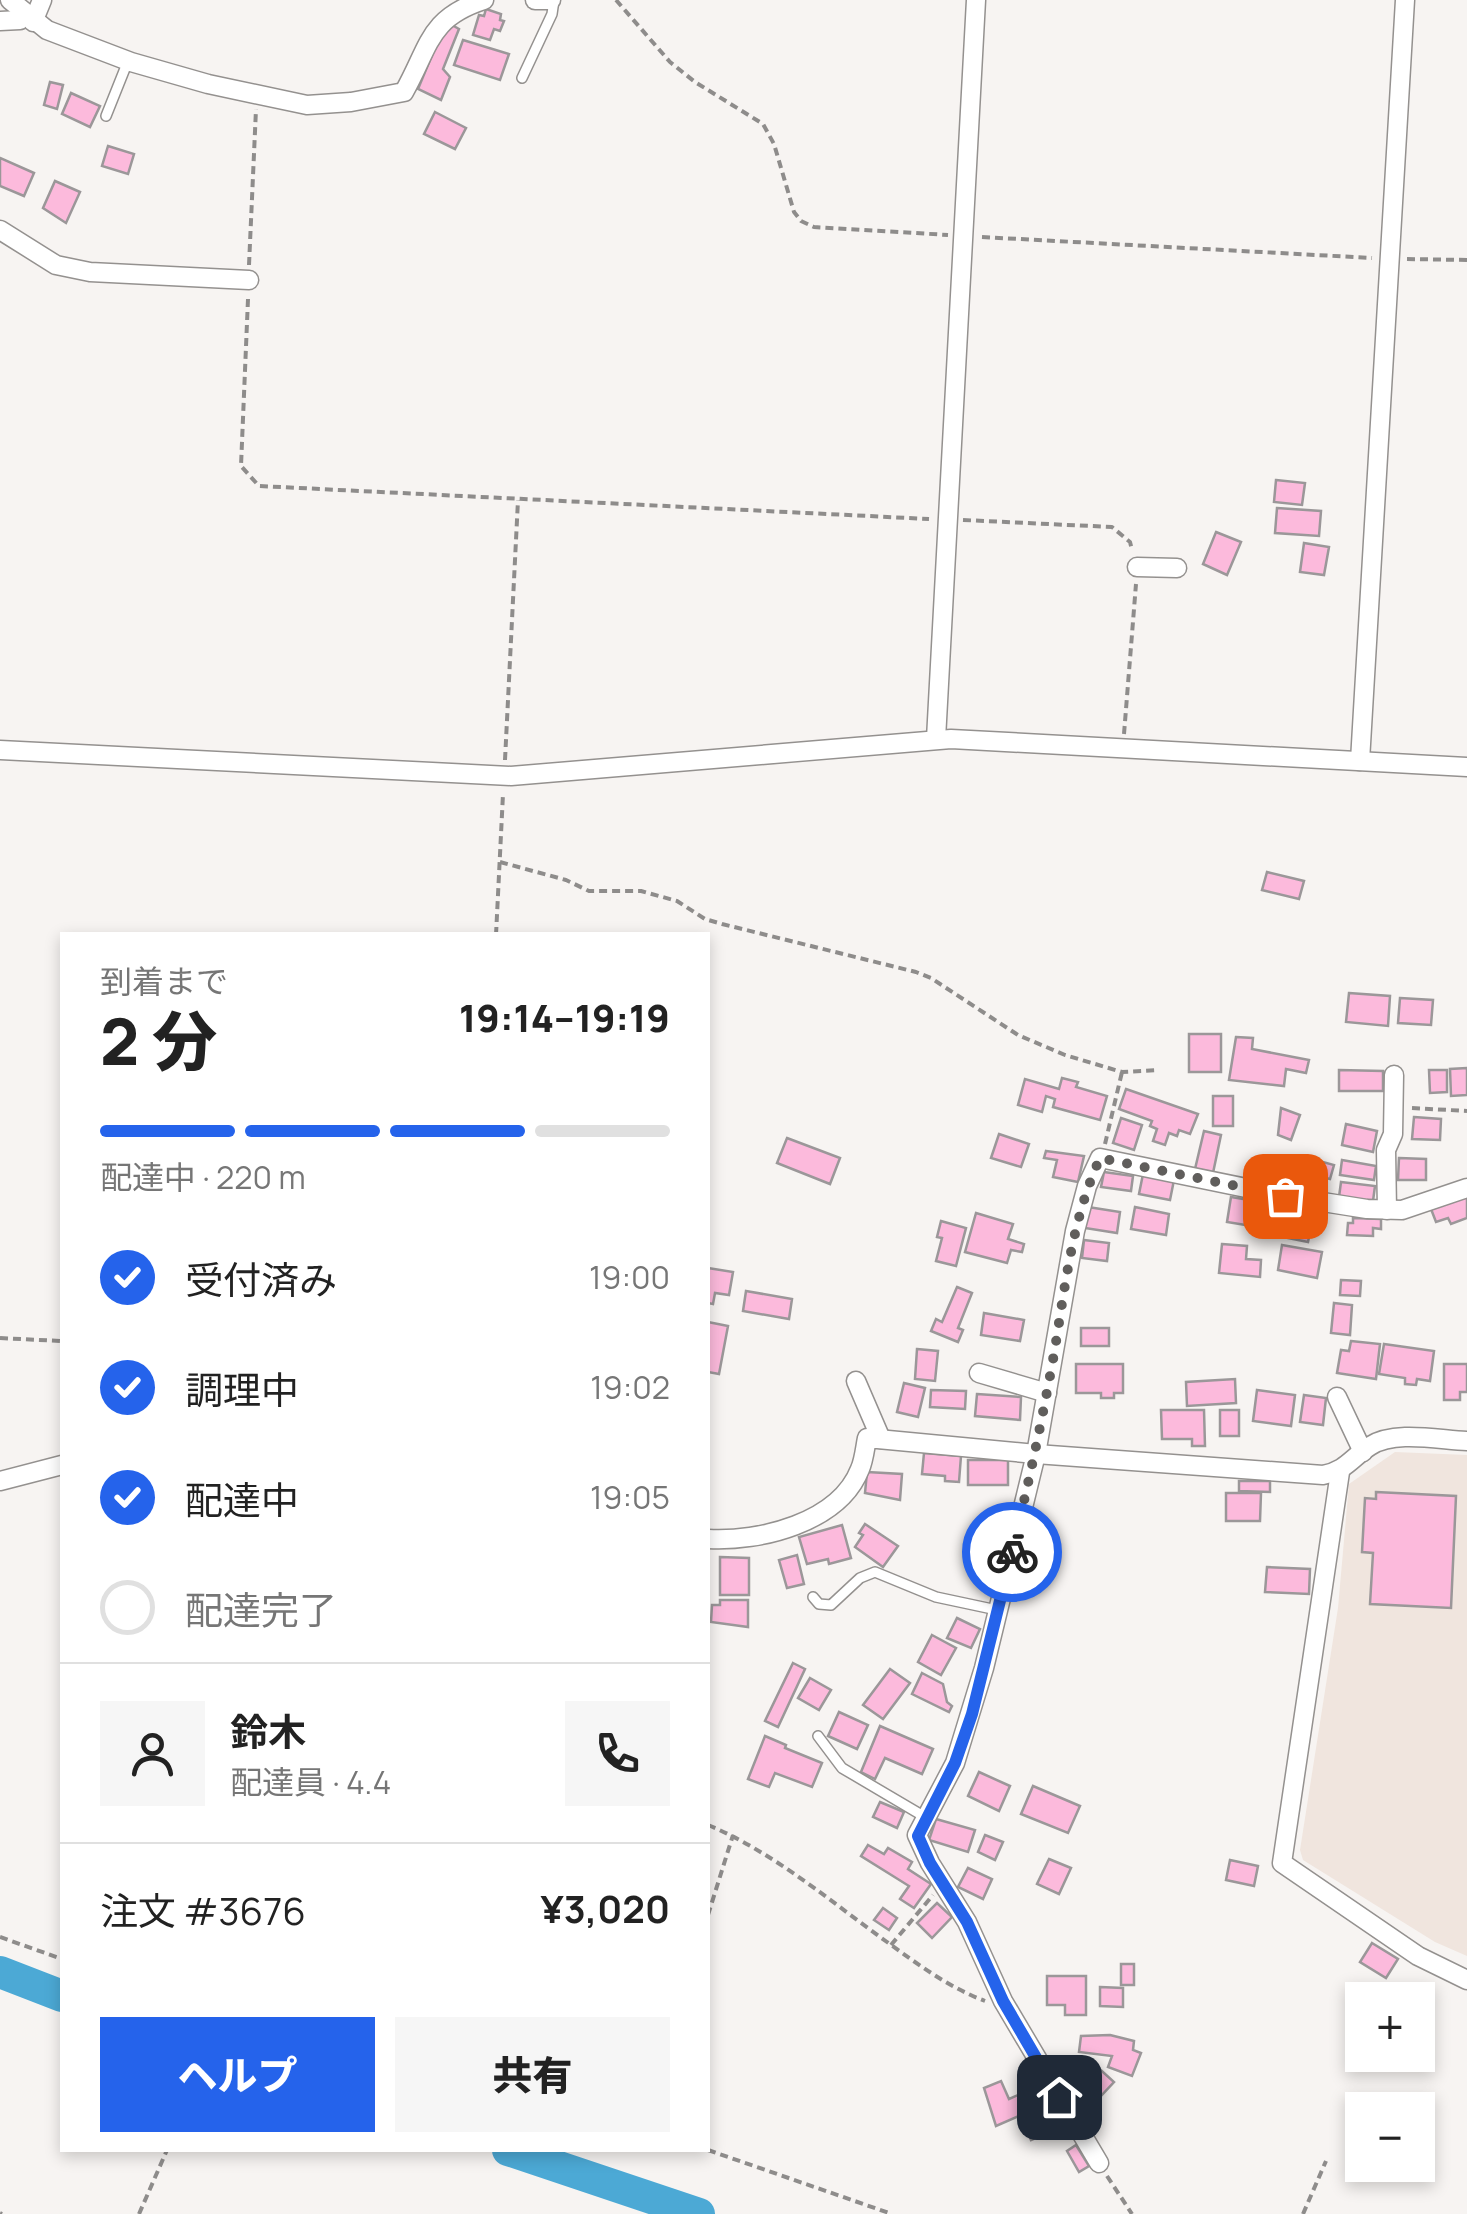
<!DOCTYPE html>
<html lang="ja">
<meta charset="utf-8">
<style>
:root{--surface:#fff;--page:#f6f6f6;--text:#222;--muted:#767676;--line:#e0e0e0;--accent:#2563eb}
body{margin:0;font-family:Manrope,"Noto Sans JP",sans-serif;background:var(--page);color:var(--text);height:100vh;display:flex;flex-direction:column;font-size:38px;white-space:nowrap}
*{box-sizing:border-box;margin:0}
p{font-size:32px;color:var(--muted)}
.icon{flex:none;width:55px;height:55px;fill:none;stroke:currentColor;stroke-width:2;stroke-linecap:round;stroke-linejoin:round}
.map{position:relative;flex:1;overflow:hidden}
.details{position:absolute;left:60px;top:932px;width:650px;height:1220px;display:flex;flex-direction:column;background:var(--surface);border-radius:0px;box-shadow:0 5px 15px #0003}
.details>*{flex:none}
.controls{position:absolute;left:1345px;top:1982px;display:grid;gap:20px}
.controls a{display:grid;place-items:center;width:90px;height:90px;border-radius:0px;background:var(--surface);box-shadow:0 5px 15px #0003;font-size:50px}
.pin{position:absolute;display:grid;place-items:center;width:85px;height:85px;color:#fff;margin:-42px;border-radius:20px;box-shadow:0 5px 15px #0006}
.courier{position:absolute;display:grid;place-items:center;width:100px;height:100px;margin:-50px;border:8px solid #2563eb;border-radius:50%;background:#fff;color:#222;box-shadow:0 2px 12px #0007}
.headline em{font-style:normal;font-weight:800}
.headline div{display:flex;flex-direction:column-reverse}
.headline{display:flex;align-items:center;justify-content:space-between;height:170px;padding:0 40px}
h1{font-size:65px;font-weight:800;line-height:75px}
.bar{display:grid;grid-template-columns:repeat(4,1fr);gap:15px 10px;align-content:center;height:120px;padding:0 40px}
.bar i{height:12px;border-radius:8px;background:var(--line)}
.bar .on{background:var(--accent)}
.bar p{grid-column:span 4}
.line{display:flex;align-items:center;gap:25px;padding:0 40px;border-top:2px solid var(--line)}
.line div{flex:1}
.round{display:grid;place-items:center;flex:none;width:105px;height:105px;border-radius:0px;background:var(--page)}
ol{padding:0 40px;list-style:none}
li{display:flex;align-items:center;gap:30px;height:110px}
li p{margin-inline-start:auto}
li .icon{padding:10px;border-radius:50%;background:var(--accent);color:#fff;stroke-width:4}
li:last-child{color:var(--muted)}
li i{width:55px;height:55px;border:5px solid var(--line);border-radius:50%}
.button{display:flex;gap:20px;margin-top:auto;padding:20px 40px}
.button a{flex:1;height:115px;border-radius:0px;background:var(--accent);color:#fff;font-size:40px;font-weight:800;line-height:115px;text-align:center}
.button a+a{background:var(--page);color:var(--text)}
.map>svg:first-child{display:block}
.built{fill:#f0e5de}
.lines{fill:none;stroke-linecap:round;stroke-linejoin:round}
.river{stroke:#4ca9d5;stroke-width:32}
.building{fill:#fcbadc;stroke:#9b9799;stroke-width:2.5}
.service-casing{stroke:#94918f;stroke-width:12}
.minor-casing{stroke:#94918f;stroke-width:21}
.path{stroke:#8e8c8b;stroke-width:4;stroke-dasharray:8 5;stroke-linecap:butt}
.service{stroke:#fff;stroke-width:9}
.minor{stroke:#fff;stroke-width:18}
.done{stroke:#605e5c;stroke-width:10;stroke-dasharray:0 18}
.route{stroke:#2563eb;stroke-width:12}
</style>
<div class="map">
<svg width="1467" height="2214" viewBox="0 0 1467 2214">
<rect width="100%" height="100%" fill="#f7f4f2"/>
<polygon class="built" points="1395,1452 1467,1455 1467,1956 1435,1942 1303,1860 1300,1850 1338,1608 1349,1484"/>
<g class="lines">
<g class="river">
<polyline points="0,1972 62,1996"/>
<polyline points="508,2150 699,2214"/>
</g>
</g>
<g class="building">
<polygon points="486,9 501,14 500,20 504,21 500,31 494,29 490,40 473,35 479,15 484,16"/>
<polygon points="452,25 459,29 443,69 450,77 441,100 418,89 439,38"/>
<polygon points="463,40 509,54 500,80 454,65"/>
<polygon points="50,82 63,85 57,109 44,105"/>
<polygon points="71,93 100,106 90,127 62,114"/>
<polygon points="435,112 466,128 455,149 424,134"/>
<polygon points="108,146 134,154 128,174 102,166"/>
<polygon points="0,158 34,173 24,196 0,186"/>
<polygon points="55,181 80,192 66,223 43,208"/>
<polygon points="1276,480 1305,483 1302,505 1274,502"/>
<polygon points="1277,508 1321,511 1319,536 1275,533"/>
<polygon points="1216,532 1241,542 1227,575 1203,564"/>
<polygon points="1304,543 1329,547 1324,575 1300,572"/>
<polygon points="1267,872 1304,881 1299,899 1262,890"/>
<polygon points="1349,993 1390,996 1388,1026 1346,1022"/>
<polygon points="1400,998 1433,1000 1431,1025 1398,1023"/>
<rect x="1189" y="1034" width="32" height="38"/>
<polygon points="1236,1037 1253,1038 1252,1049 1309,1060 1306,1073 1286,1069 1284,1086 1229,1080"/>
<polygon points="1467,1068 1467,1095 1451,1096 1450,1069"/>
<polygon points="1339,1070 1383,1071 1383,1091 1339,1091"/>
<polygon points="1429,1070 1447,1070 1447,1092 1430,1093"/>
<polygon points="1062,1078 1078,1082 1076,1087 1107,1096 1100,1120 1053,1107 1055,1099 1046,1096 1042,1112 1018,1105 1025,1079 1059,1089"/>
<polygon points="1126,1089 1198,1114 1190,1134 1179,1130 1177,1136 1169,1133 1165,1145 1153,1141 1157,1129 1150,1126 1152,1121 1119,1109"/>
<rect x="1213" y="1096" width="20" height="30"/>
<polygon points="1281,1108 1300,1115 1291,1140 1278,1135"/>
<polygon points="1414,1117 1441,1119 1440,1140 1412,1139"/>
<polygon points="1121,1118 1142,1125 1134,1150 1113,1143"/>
<polygon points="1346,1124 1377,1131 1373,1152 1342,1145"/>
<polygon points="1204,1131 1221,1135 1213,1173 1195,1169"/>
<polygon points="999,1134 1029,1144 1021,1167 991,1158"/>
<polygon points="787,1138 840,1158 830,1184 777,1163"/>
<polygon points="1046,1151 1084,1156 1078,1182 1053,1177 1057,1160 1044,1158"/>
<polygon points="1305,1157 1334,1165 1330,1179 1301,1172"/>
<polygon points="1399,1158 1426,1159 1426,1180 1398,1180"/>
<polygon points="1342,1160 1376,1166 1374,1180 1340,1175"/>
<polygon points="1104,1172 1133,1176 1131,1191 1101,1187"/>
<polygon points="1143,1174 1174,1180 1170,1200 1139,1194"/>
<polygon points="1341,1182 1375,1186 1373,1201 1339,1197"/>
<polygon points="1231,1197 1268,1203 1264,1228 1227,1222"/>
<polygon points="1467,1197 1467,1218 1451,1224 1448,1218 1436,1222 1431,1209"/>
<polygon points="1088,1207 1120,1212 1117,1233 1085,1228"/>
<polygon points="1135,1207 1169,1214 1166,1235 1131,1229"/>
<polygon points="1285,1207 1314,1212 1308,1242 1288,1238 1291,1223 1282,1222"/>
<polygon points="976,1213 1013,1224 1008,1239 1024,1244 1022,1252 1011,1250 1007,1263 965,1252"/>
<polygon points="1353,1218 1381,1219 1381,1229 1373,1228 1373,1236 1347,1235 1348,1223 1353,1223"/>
<polygon points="941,1221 966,1228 956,1266 936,1261 942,1238 937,1237"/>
<polygon points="1084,1240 1109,1243 1107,1261 1082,1258"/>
<polygon points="1222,1244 1247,1246 1246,1259 1261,1260 1260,1277 1219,1273"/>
<polygon points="1282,1245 1322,1252 1317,1278 1278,1270"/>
<polygon points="708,1268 733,1272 729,1295 715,1293 713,1304 708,1303"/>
<polygon points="1341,1280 1361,1281 1360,1296 1340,1295"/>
<polygon points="957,1287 972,1293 958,1328 963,1330 958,1342 931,1331 936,1319 942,1322"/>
<polygon points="746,1291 792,1299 789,1319 743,1311"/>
<polygon points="1334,1303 1352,1305 1350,1335 1331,1333"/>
<polygon points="984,1313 1024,1320 1020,1341 981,1335"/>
<polygon points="708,1322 728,1326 719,1374 708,1372"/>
<rect x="1081" y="1328" width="28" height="18"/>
<polygon points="1351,1341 1380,1344 1376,1379 1337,1373 1341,1350 1349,1351"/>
<polygon points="1384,1344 1434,1351 1430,1381 1417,1379 1416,1385 1405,1384 1405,1378 1379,1374"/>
<polygon points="917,1349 938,1351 935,1381 915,1379"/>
<polygon points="1076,1364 1123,1364 1123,1393 1114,1393 1114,1398 1101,1398 1101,1393 1076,1393"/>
<polygon points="1444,1364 1467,1364 1467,1392 1460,1392 1460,1400 1444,1400"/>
<polygon points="1235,1379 1236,1403 1187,1406 1186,1382"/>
<polygon points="904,1383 925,1388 918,1417 897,1412"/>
<polygon points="931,1390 966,1391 965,1409 930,1407"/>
<polygon points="1257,1390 1295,1395 1291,1426 1253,1421"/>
<polygon points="977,1394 1021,1397 1020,1420 975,1416"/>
<polygon points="1304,1395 1326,1398 1323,1425 1300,1422"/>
<polygon points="1161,1410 1204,1410 1205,1446 1192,1446 1192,1439 1162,1439"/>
<rect x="1220" y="1410" width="19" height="26"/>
<polygon points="924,1453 961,1456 959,1482 945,1481 945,1476 922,1474"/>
<rect x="968" y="1460" width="40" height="25"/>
<polygon points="867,1472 902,1474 900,1500 865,1493"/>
<polygon points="1239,1481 1270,1481 1270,1492 1239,1491"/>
<polygon points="1376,1492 1456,1496 1451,1608 1370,1604 1373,1553 1362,1552 1365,1498 1376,1499"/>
<polygon points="1226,1493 1261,1493 1260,1521 1226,1521"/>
<polygon points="865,1524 898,1546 883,1567 855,1547 863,1535 859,1533"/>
<polygon points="842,1525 851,1558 829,1564 828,1559 807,1564 799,1537"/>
<polygon points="797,1555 804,1584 787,1588 779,1560"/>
<polygon points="720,1557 749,1558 749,1595 720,1595"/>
<polygon points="1267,1567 1310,1569 1309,1594 1265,1592"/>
<polygon points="720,1600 748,1600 748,1627 711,1622 712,1605 720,1605"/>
<polygon points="957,1618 980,1629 971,1648 947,1638"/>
<polygon points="932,1635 956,1648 941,1675 918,1662"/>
<polygon points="793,1663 805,1669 778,1727 765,1721"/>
<polygon points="890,1669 910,1683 883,1719 863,1705"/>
<polygon points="922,1673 943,1684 947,1702 952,1706 949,1712 912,1694"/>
<polygon points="810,1678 831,1690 819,1710 798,1698"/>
<polygon points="839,1712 868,1725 857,1749 828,1736"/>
<polygon points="880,1726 933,1749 922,1774 885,1758 875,1779 861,1772"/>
<polygon points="765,1736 786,1745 785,1748 822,1763 812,1787 775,1773 769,1787 748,1779"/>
<polygon points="979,1772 1010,1786 999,1811 968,1796"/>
<polygon points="1033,1786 1080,1806 1068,1833 1021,1814"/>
<polygon points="880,1802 904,1812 897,1828 873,1817"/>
<polygon points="936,1819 975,1830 968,1852 929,1840"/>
<polygon points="985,1835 1003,1842 995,1860 978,1852"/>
<polygon points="868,1845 884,1854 888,1848 912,1862 908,1869 931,1884 914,1908 900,1899 909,1886 861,1856"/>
<polygon points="1049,1859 1071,1868 1059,1894 1037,1884"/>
<polygon points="1230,1860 1258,1866 1254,1886 1226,1880"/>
<polygon points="968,1868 992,1879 983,1899 958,1887"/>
<polygon points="937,1903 952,1917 932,1938 917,1923"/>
<polygon points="883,1908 897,1918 889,1930 874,1920"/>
<polygon points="1372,1943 1398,1959 1386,1978 1360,1962"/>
<rect x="1121" y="1964" width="13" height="21"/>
<polygon points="1047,1976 1086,1976 1086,2015 1065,2015 1065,2005 1047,2005"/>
<polygon points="1100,1987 1123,1988 1123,2007 1100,2006"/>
<polygon points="1110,2035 1134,2041 1133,2050 1141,2053 1132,2076 1108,2067 1112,2056 1079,2052 1081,2036"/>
<polygon points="1093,2063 1114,2082 1100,2097 1075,2074 1082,2067 1086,2071"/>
<polygon points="1001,2081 1009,2099 1027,2091 1035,2109 996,2126 984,2088"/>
<polygon points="1054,2106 1063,2126 1031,2140 1022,2119"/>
<polygon points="1076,2145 1089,2166 1079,2172 1067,2151"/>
</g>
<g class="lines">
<g class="service-casing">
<g id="service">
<polyline points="522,78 552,14 554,0"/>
<polyline points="106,116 128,61"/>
<polyline points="813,1597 819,1604 831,1605 860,1578 875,1572 936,1597 997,1610"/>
<polyline points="818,1736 842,1768 925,1817"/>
</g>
</g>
<g class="minor-casing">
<g id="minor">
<path d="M 10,0 L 47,30 L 131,62 L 208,84 L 307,105 L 351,102 L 404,92 C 430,46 428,18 484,0"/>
<polyline points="535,0 551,0"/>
<polyline points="0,21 20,20 25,14"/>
<polyline points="33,22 42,0"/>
<polyline points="0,230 56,265 90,272 249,280"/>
<polyline points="1137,567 1177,568"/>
<polyline points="936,739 976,0"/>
<polyline points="0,750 511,776 951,739 1467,767"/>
<polyline points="1360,761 1405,0"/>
<polyline points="1387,1210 1386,1150 1393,1134 1394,1075"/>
<polyline points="979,1373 1047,1393"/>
<polyline points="856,1381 881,1439"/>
<polyline points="1337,1397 1363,1452"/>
<polyline points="1340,1472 1282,1863 1418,1956 1467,1980"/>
<polyline points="0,1481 62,1465"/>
<path d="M 708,1539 C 759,1542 839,1523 860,1469 C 864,1460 865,1448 867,1438 L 1036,1454 L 1323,1475 C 1347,1470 1351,1458 1370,1446 C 1395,1430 1439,1440 1467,1441"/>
<polyline points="1099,2163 1003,2001 967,1922 930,1863 917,1835 955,1763 984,1668 1036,1454 1075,1231 1087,1186 1100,1158 1285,1196 1367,1209 1402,1210 1467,1188"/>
</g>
</g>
<g class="path">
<polyline points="616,0 670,62 695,82 763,124 774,144 794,212 801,221 814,227 948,235"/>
<polyline points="982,237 1372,258"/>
<polyline points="1407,259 1467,260"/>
<polyline points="249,265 256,109"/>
<polyline points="248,299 241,466 259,486 929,519"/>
<polyline points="963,520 1112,527 1130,542 1132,550"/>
<polyline points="1124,734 1136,584"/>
<polyline points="505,760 518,500"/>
<polyline points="500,862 566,880 589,891 641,891 677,901 705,919 722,924 916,972 931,978 1018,1035 1065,1055 1122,1072 1159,1070"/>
<polyline points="496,935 503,794"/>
<polyline points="1412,1108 1467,1111"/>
<polyline points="1105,1144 1122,1072"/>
<polyline points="0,1338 62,1341"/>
<path d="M 708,1825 C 773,1852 830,1901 887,1942 C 919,1965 948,1987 985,2001"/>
<polyline points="708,1915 733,1835"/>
<polyline points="0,1937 62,1959"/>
<polyline points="891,1945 933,1895"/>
<polyline points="708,2150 892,2214"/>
<polyline points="1107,2176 1132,2214"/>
<polyline points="0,2213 2,2214"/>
<polyline points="139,2214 167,2150"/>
<polyline points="1303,2214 1326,2161"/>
</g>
<use href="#service" class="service"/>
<use href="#minor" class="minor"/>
</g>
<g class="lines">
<path class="done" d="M 1012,1552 C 1028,1486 1042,1421 1054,1354 C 1065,1288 1072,1219 1100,1158 L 1285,1196"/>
<polyline class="route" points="1012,1552 972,1714 955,1763 918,1836 930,1863 967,1922 1003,2001 1059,2097"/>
</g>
</svg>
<div class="controls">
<a>+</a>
<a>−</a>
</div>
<div class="pin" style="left:1285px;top:1196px;background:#ea580c"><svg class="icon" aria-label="bag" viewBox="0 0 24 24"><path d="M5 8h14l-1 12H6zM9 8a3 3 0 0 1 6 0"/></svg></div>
<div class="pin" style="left:1059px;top:2097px;background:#1f2937"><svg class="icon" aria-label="home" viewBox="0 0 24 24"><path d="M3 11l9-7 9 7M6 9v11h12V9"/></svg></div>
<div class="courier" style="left:1012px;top:1552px"><svg class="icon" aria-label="bike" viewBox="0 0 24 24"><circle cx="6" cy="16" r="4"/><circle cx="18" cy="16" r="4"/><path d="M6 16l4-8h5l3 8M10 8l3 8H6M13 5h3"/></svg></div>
<section class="details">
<div class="headline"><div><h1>2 分</h1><p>到着まで</p></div><em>19:14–19:19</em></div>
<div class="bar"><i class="on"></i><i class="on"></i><i class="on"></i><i></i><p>配達中 · 220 m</p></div>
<ol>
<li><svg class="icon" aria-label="check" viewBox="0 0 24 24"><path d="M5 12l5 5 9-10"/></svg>受付済み<p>19:00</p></li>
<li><svg class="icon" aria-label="check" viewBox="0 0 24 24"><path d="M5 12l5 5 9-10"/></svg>調理中<p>19:02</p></li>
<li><svg class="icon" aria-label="check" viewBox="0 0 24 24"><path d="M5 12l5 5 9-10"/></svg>配達中<p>19:05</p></li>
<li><i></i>配達完了</li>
</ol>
<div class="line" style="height:180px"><a class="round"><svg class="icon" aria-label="person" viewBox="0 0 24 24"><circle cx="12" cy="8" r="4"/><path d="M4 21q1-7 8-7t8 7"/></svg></a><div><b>鈴木</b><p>配達員 · 4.4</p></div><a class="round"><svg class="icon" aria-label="phone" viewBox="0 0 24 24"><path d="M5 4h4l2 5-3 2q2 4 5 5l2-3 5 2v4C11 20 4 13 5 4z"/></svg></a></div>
<div class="line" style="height:130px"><div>注文 #3676</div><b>¥3,020</b></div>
<div class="button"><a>ヘルプ</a><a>共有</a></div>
</section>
</div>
